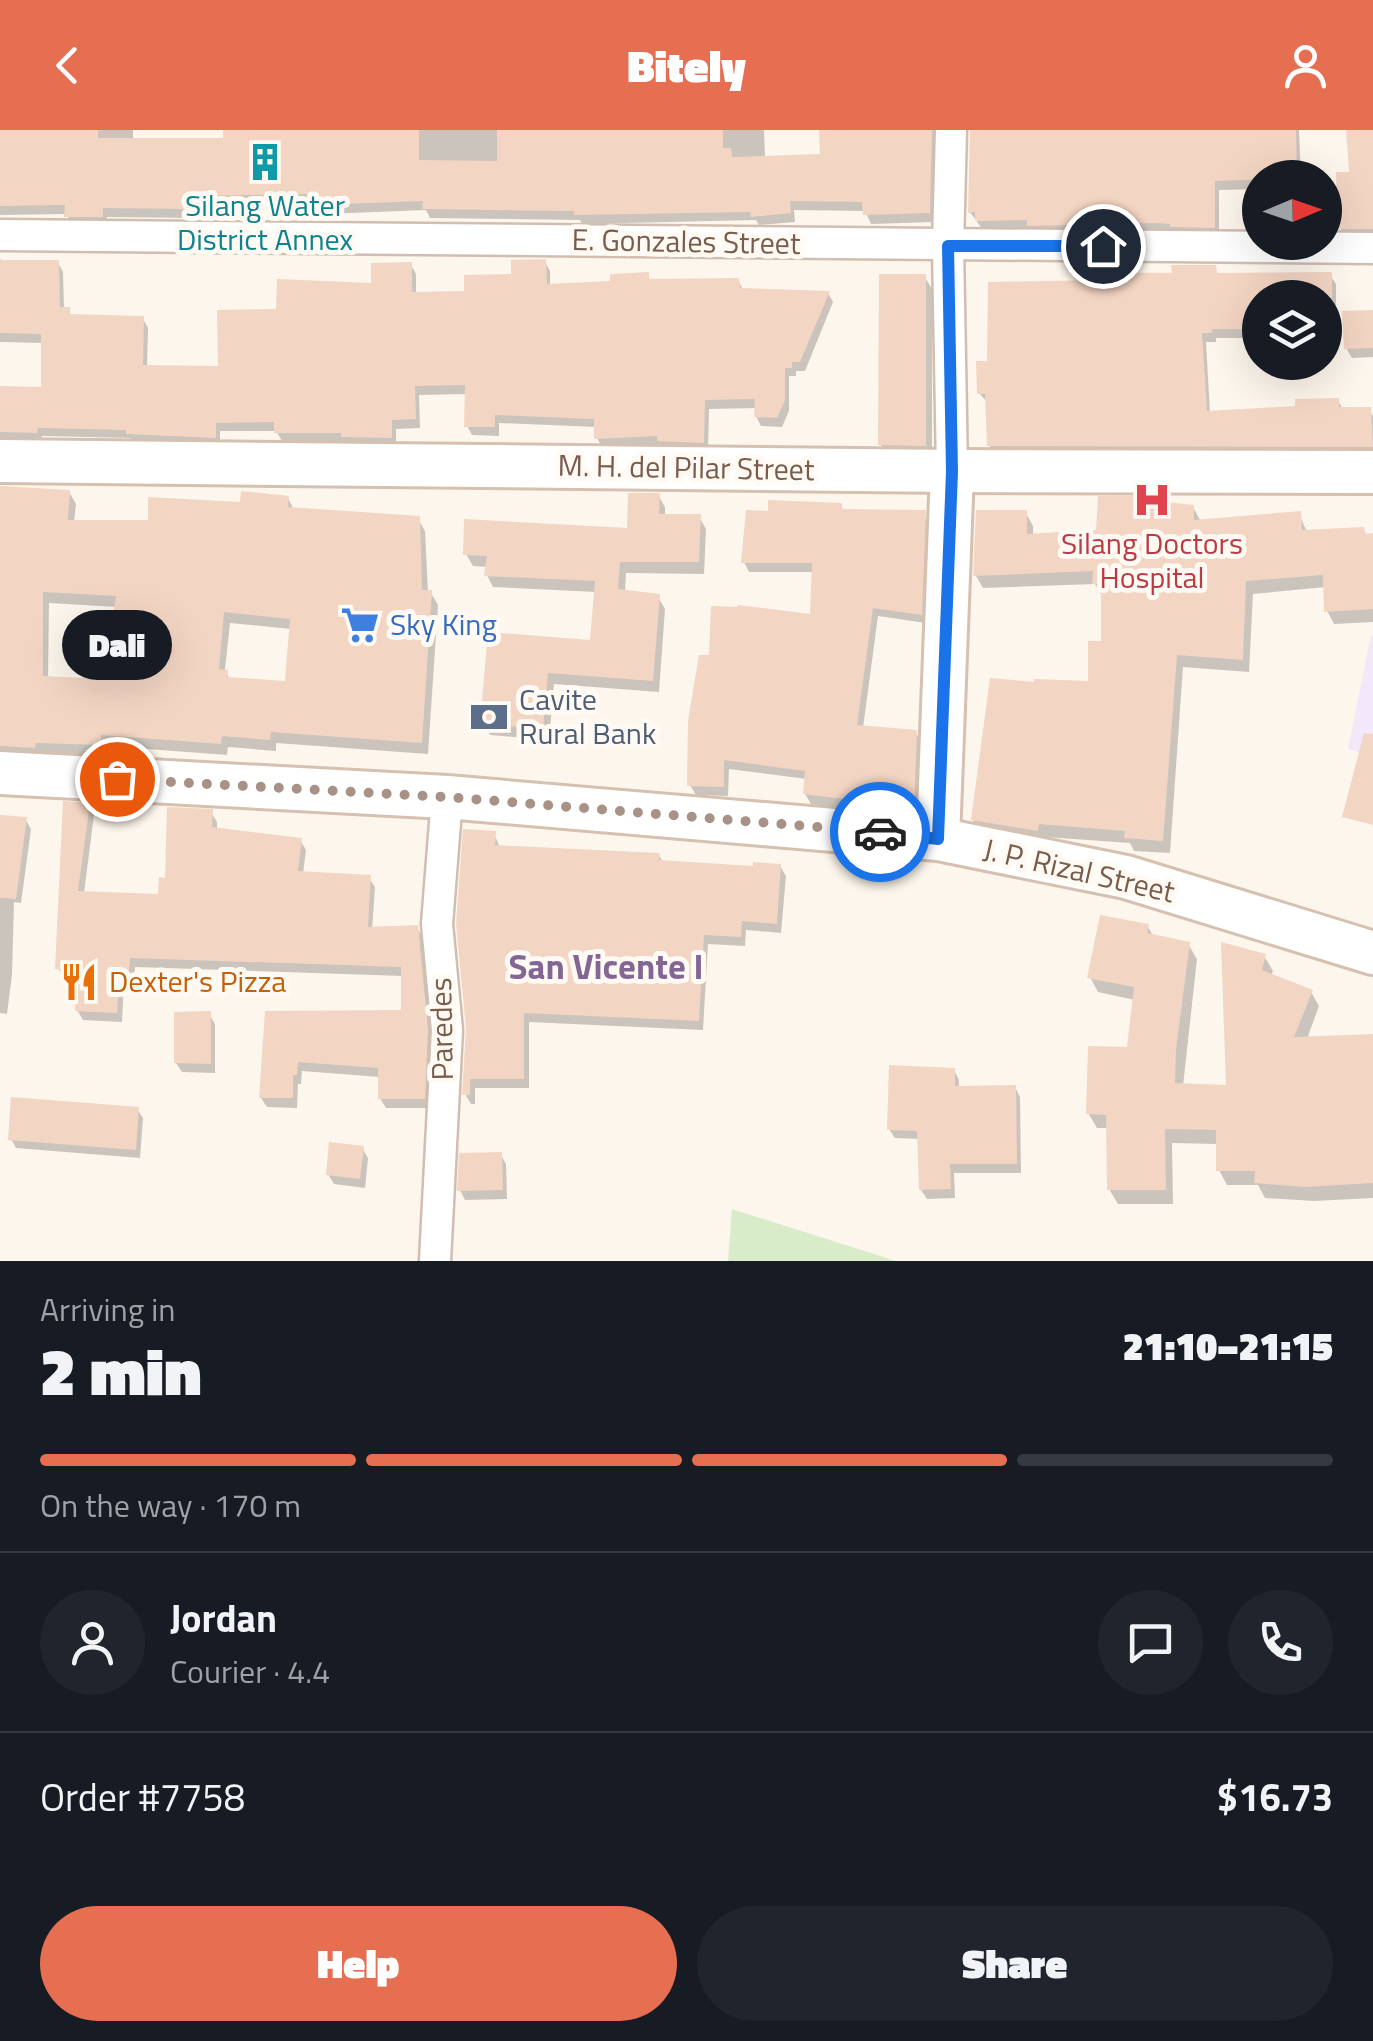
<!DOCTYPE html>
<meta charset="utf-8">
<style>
:root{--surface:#171b24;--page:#20242c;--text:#f1f3f6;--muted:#9ea1a6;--line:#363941;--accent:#e76f51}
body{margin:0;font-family:"Titillium Web",sans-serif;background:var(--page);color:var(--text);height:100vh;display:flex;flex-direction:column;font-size:38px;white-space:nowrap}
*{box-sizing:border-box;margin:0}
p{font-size:32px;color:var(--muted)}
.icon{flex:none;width:55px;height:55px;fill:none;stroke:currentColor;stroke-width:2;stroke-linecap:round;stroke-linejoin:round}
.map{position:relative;height:1131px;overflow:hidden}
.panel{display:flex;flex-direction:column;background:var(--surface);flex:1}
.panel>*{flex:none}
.needle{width:65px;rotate:88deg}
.buttons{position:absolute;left:1242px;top:30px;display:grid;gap:20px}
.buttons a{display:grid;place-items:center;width:100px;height:100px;border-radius:50%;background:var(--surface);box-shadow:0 10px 40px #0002;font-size:50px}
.pin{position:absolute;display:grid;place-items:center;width:85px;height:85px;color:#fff;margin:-42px;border:5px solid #fff;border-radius:50%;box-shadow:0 2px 10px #0007}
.courier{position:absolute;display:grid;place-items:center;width:100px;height:100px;margin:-50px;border:8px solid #1a73e8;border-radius:50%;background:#fff;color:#222;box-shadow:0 2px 12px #0007}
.bubble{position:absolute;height:70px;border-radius:35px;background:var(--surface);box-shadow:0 10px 40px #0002;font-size:32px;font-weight:800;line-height:70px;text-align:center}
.overview em{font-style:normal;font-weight:800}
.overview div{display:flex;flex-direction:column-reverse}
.overview{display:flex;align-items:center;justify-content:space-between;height:170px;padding:0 40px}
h1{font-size:65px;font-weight:800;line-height:75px}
.bar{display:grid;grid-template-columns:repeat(4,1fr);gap:15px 10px;align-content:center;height:120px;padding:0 40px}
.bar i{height:12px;border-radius:8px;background:var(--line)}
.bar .on{background:var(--accent)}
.bar p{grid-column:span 4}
.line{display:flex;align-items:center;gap:25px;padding:0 40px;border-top:2px solid var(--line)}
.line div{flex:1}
.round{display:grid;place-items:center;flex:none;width:105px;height:105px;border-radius:52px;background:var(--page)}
.button{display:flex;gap:20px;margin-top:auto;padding:20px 40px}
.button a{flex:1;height:115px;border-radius:60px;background:var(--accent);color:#fff;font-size:40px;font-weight:800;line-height:115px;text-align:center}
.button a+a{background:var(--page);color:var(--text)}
header{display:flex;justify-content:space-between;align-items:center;height:130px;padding:0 40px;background:var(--accent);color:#fff;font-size:45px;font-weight:800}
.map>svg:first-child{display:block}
.education{fill:#f3e8fa}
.green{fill:#d8ecc9}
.shadow{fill:#0003;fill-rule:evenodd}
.building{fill:#f3d5c3;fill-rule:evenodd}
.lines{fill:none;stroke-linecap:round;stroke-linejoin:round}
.street-casing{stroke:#d1beb0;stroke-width:35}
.secondary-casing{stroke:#d6c0b0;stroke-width:48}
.street{stroke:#fff;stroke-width:30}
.secondary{stroke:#fff;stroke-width:42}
.done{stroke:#a89285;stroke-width:10;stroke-dasharray:0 18}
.route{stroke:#1a73e8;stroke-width:12}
.labels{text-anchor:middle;stroke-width:10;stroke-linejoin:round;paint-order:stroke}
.culture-label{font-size:30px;fill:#0d838f;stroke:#fffaf3}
.street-label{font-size:30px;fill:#7a5c4d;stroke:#fffaf3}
.health-label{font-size:30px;fill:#be3a42;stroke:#fffaf3}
.shop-label{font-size:30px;fill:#366cbe;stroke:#fffaf3;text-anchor:start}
.service-label{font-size:30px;fill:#4e5e75;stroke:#fffaf3;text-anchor:start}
.food-label{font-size:30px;fill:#c56008;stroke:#fffaf3;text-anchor:start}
.quarter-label{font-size:35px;font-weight:bold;fill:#846695;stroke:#fffaf3}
</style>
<header><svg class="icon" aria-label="back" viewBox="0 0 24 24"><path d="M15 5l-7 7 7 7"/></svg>Bitely<svg class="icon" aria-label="person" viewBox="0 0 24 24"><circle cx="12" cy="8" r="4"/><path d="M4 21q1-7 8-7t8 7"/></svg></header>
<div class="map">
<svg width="1373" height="1131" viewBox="0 0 1373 1131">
<rect width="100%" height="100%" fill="#fdf6ec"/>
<polygon class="education" points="1371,505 1373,506 1373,626 1348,619"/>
<polygon class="green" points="732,1079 896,1131 728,1131"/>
<g class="shadow">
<polygon points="0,0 133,0 133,10 334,11 335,0 764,0 765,27 822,27 822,0 943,0 934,92 871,94 865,81 794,80 795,92 759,95 756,90 582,94 580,90 430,88 426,80 325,84 319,73 190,75 190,88 107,87 107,96 72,96 67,84 0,85"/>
<polygon points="972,0 1299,0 1301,48 1260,48 1260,59 1219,60 1219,107 1035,105 1032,99 983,100 970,82"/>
<polygon points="1348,0 1373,0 1373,108 1345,108 1340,98 1352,44"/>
<polygon points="0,129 6,133 58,133 63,142 64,179 68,179 72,186 143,189 148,198 147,238 221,239 278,181 373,155 411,135 416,144 416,165 467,164 545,132 550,141 550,156 613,154 647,145 651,152 738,150 743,160 828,163 833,172 805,241 796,241 796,246 789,246 789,281 782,297 761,296 756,286 757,278 709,279 708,321 665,320 662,315 602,317 597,308 596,297 499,293 499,306 472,305 467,296 467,264 419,265 420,298 396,299 396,316 282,311 276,301 220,301 220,317 133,313 131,308 42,306 41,311 0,310 0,259 43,260 44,213 0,212"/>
<polygon points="1215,138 1219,146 1330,145 1336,154 1336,207 1325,207 1325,168 1260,168 1260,208 1216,208 1216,212 1206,212 1210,283 1298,278 1338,270 1343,280 1369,280 1373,286 1373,326 995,325 989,315 988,273 979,263 989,234 1103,152"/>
<polygon points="924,146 932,159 932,328 888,328 881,315"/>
<polygon points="1373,183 1373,227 1352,228 1346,218"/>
<path d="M 0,358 L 69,362 L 76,374 L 74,392 L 150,393 L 288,368 L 294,380 L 418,389 L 425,401 L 428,463 L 431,463 L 438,475 L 428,624 L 276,613 L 276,621 L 228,617 L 227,625 L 107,616 L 106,627 L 0,626 ZM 49,473 L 117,477 L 105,551 L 48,549 ZM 230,493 L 291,499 L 288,554 L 230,550 L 225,540 Z"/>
<polygon points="658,365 665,377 665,386 699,387 706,399 704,444 626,443 625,462 658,467 665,479 659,562 554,554 549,610 490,605 483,593 490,505 592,513 596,462 493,457 487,445 488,437 473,436 466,424 630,401"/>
<polygon points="841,375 844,382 922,382 928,392 926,493 878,486 863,598 916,603 921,613 918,691 885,688 882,682 811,674 805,664 807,649 729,639 728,666 696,665 690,655 711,527 812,487 814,442 749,442 744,432"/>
<polygon points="1167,375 1193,377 1200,390 1299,384 1307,402 1363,399 1367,406 1373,406 1373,492 1334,494 1327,481 1326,457 1253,464 1249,542 1183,537 1170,723 1134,721 1130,713 1045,707 1045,713 981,703 973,690 1090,554 1103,513 1102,466 1095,454 983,458 976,446 1026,383 1033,396 1033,406 1098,402"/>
<polygon points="88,675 94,685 84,763 160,767 167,750 211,682 217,692 217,700 300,710 306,720 303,744 369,748 375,757 372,800 417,798 423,808 432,912 429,978 386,978 380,968 380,947 302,941 301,954 298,954 297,978 267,977 261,968 268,884 403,883 403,846 135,837 134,852 124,851 122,892 83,890 77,880 79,849 63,848 58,838"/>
<polygon points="0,688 25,689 31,699 21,773 14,772 12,845 7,884 0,883"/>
<polygon points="494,703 500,718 659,725 663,733 755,738 780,736 786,746 781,803 746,800 745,816 708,814 703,900 529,892 529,958 475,958 475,974 471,974 465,964"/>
<polygon points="1148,797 1154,807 1188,814 1197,829 1183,956 1229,958 1264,826 1273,841 1271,846 1311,862 1319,876 1307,909 1373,906 1373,1068 1314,1071 1265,1068 1258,1055 1227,1055 1219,1040 1218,1014 1172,1013 1173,1074 1118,1074 1109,1059 1108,998 1097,998 1088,983 1130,919 1135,870 1098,862 1090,847"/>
<polygon points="209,884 215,894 215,943 182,942 176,933"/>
<polygon points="954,940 959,950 959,958 1015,957 1020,967 1021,1043 954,1043 955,1068 927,1069 921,1060 920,1009 895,1008 889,999"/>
<polygon points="137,979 143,988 140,1028 16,1018 11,1009"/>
<polygon points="362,1018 368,1028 365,1058 334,1054 328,1044"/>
<polygon points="501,1025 506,1034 507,1069 465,1070 460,1060"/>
</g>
<g class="building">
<polygon points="0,0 98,0 98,8 223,8 223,0 419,0 419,30 497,31 497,0 723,0 723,18 731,18 732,27 820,24 819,0 932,0 930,83 863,85 862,72 790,71 791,83 751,87 750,82 574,85 574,81 422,79 423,71 317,75 317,64 186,66 185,79 103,78 103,87 64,87 65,75 0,76"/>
<polygon points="970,0 1296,0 1297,48 1215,51 1215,98 1170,97 1170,94 1156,93 1027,96 1027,90 975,91 975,82 968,83"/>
<polygon points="1346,0 1373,0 1373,99 1337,99 1336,42 1349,42"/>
<polygon points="546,129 547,154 610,151 610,144 649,142 649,149 739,148 740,158 830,161 800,232 792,232 792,238 785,238 785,270 777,288 754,287 755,269 705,270 704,313 657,311 657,306 594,309 594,289 495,285 495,297 464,297 465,255 415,256 416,289 392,290 392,308 341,307 341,303 274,303 274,292 216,293 216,308 126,304 126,300 38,298 37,303 0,302 0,256 41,257 41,204 0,203 0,130 59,130 60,177 70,177 70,184 144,186 143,235 218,236 217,180 276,179 277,149 371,153 371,133 412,132 412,162 464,161 464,145 511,144 511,130"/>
<polygon points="1171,135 1216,135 1217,143 1332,142 1332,168 1260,168 1260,199 1212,199 1212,203 1202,203 1207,281 1295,276 1295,269 1339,268 1339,277 1371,277 1373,317 987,316 985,264 977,264 976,231 987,231 988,152 1101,150 1101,142 1172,143"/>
<polygon points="879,144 926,144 926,316 878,315"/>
<polygon points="1373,180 1373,218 1344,219 1342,181"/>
<path d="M 0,356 L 70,360 L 68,390 L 148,390 L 148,367 L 240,372 L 241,361 L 289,366 L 288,377 L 420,386 L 422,460 L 432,460 L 422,613 L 271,602 L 270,610 L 222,606 L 221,614 L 101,605 L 101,615 L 36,613 L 35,618 L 0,616 ZM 43,462 L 116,466 L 103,549 L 43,546 ZM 224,482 L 290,489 L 285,551 L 227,547 L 228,540 L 219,539 Z"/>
<polygon points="628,363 660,363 659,384 701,384 699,432 620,432 618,459 660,464 653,551 548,543 543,599 480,594 488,502 590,510 595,451 484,446 487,426 463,425 464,389 627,398"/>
<polygon points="1098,366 1165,366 1165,372 1194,375 1194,390 1301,381 1302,400 1364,397 1365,404 1373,403 1373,479 1324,482 1323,445 1246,451 1243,530 1177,525 1163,711 1124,708 1125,701 1039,694 1038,701 971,690 990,548 1034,552 1034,549 1088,551 1088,511 1101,511 1101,454 1092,454 1093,441 973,446 976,380 1027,380 1027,404 1096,400"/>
<polygon points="768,370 842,373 842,379 926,380 922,485 873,478 857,595 917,600 914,682 877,679 878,673 803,664 805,641 724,630 724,657 687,656 688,591 699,525 709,525 711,476 737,477 738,475 810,484 812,433 741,433 746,380 768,381"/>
<polygon points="1364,603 1373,604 1373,695 1342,687"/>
<polygon points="63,671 90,673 78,761 158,764 159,747 165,748 167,677 213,679 212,697 302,708 298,741 371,745 368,797 418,795 428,900 425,969 378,969 378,938 298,932 297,945 293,945 293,968 259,968 265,881 401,880 401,837 130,828 129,842 120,842 117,883 75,881 77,840 55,839"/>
<polygon points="0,685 27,687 16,769 0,768"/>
<polygon points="463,699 496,701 495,715 660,723 659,730 753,736 753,732 781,734 777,794 742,791 741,807 704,805 699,891 524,883 524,949 470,949 470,965 462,965 466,898 456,794"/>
<polygon points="1100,785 1149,794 1147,803 1190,812 1176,920 1175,953 1226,955 1221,812 1266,824 1262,840 1313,860 1294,907 1373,904 1373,1053 1304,1057 1254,1053 1255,1041 1216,1041 1216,1000 1165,999 1166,1060 1107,1060 1106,985 1086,984 1088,916 1127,917 1134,857 1087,848"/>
<polygon points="211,881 211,934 174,933 174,882"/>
<polygon points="889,935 955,938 955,956 1016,955 1017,1034 950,1034 951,1059 919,1060 917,1001 887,1000"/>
<polygon points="11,967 139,977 136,1020 8,1010"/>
<polygon points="329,1012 364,1016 360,1049 326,1045"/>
<polygon points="502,1022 503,1060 457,1061 459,1023"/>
</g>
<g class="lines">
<g class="street-casing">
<g id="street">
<polyline points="951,0 948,116 952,341"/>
<polyline points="0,105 1373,118"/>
<polyline points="435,1131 447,900 437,794 447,667"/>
</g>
</g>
<g class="secondary-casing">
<g id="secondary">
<polyline points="0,331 952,341 1373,342"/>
<polyline points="0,643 447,667 938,709 1126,747 1373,823"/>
<polyline points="938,709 952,341"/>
</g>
</g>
<use href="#street" class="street"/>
<use href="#secondary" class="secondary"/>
</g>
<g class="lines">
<polyline class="done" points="117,649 447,667 880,702"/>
<polyline class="route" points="880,702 938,709 952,341 948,116 1103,116"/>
</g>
<defs>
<g id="building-bare" transform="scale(3)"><path d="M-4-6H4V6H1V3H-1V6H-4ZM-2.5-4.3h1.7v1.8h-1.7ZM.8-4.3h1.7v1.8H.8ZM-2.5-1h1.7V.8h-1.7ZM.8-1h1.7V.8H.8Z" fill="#0f9aa8" stroke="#fffaf3" stroke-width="2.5" paint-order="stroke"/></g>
<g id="hospital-bare" transform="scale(3)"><path d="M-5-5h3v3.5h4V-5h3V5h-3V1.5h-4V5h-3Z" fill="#e0444e" stroke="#fffaf3" stroke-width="2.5" paint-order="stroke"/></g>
<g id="supermarket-bare" transform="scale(3)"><path d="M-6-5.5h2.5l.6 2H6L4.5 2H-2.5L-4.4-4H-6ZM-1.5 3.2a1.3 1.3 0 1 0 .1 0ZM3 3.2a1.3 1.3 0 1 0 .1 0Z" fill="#3f7fe0" stroke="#fffaf3" stroke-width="2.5" paint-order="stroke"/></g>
<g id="bank-bare" transform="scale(3)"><path d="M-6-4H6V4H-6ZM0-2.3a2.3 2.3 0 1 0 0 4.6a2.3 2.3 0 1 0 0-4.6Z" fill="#5c6f8a" stroke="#fffaf3" stroke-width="2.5" paint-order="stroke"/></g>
<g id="restaurant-bare" transform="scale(3)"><path d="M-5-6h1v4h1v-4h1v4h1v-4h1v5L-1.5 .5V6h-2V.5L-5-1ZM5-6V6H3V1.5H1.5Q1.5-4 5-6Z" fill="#e8710a" stroke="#fffaf3" stroke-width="2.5" paint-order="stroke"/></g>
</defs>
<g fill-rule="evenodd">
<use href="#building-bare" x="265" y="32"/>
<use href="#hospital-bare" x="1152" y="370"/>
<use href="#supermarket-bare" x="360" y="495"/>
<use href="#bank-bare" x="489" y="587"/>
<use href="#restaurant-bare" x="79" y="852"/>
</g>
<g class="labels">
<g class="culture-label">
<text x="265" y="86">Silang Water<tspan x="265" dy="34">District Annex</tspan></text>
</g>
<g class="street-label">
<text transform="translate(686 112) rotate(1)" y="10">E. Gonzales Street</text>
<text transform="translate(686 338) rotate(1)" y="10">M. H. del Pilar Street</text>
<text transform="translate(1079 741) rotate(13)" y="10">J. P. Rizal Street</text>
<text transform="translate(442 899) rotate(-91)" y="10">Paredes</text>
</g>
<g class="health-label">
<text x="1152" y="424">Silang Doctors<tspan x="1152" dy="34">Hospital</tspan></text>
</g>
<g class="shop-label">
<text x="390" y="505">Sky King</text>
</g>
<g class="service-label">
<text x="519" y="580">Cavite<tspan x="519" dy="34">Rural Bank</tspan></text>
</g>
<g class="food-label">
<text x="109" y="862">Dexter's Pizza</text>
</g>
<g class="quarter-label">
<text x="606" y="849">San Vicente I</text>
</g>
</g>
</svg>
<div class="buttons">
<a><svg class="needle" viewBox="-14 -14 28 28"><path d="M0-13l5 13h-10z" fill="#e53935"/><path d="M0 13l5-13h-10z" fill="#9ea1a6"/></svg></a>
<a><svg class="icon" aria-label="layers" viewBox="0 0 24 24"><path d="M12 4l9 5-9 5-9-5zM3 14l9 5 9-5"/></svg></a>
</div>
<div class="pin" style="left:117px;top:649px;background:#ea580c"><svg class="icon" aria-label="bag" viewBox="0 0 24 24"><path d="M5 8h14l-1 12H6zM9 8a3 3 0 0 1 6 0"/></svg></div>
<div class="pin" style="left:1103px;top:116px;background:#1f2937"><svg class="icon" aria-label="home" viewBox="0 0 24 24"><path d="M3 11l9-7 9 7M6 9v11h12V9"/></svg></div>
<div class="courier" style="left:880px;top:702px"><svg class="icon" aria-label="car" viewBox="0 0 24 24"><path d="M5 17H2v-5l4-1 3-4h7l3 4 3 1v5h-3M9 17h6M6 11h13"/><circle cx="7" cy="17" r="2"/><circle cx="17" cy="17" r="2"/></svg></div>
<div class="bubble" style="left:62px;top:480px;width:110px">Dali</div>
</div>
<section class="panel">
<div class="overview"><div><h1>2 min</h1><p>Arriving in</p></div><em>21:10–21:15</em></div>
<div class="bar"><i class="on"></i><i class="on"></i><i class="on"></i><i></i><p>On the way · 170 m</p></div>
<div class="line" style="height:180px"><a class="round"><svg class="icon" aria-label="person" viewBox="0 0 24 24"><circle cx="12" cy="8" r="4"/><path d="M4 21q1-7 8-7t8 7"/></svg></a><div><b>Jordan</b><p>Courier · 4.4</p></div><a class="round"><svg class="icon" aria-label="chat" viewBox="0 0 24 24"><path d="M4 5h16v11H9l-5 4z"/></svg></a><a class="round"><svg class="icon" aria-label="phone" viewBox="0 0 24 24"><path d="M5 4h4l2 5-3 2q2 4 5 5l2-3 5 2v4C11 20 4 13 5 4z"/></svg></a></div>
<div class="line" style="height:130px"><div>Order #7758</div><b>$16.73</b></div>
<div class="button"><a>Help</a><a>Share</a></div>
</section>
